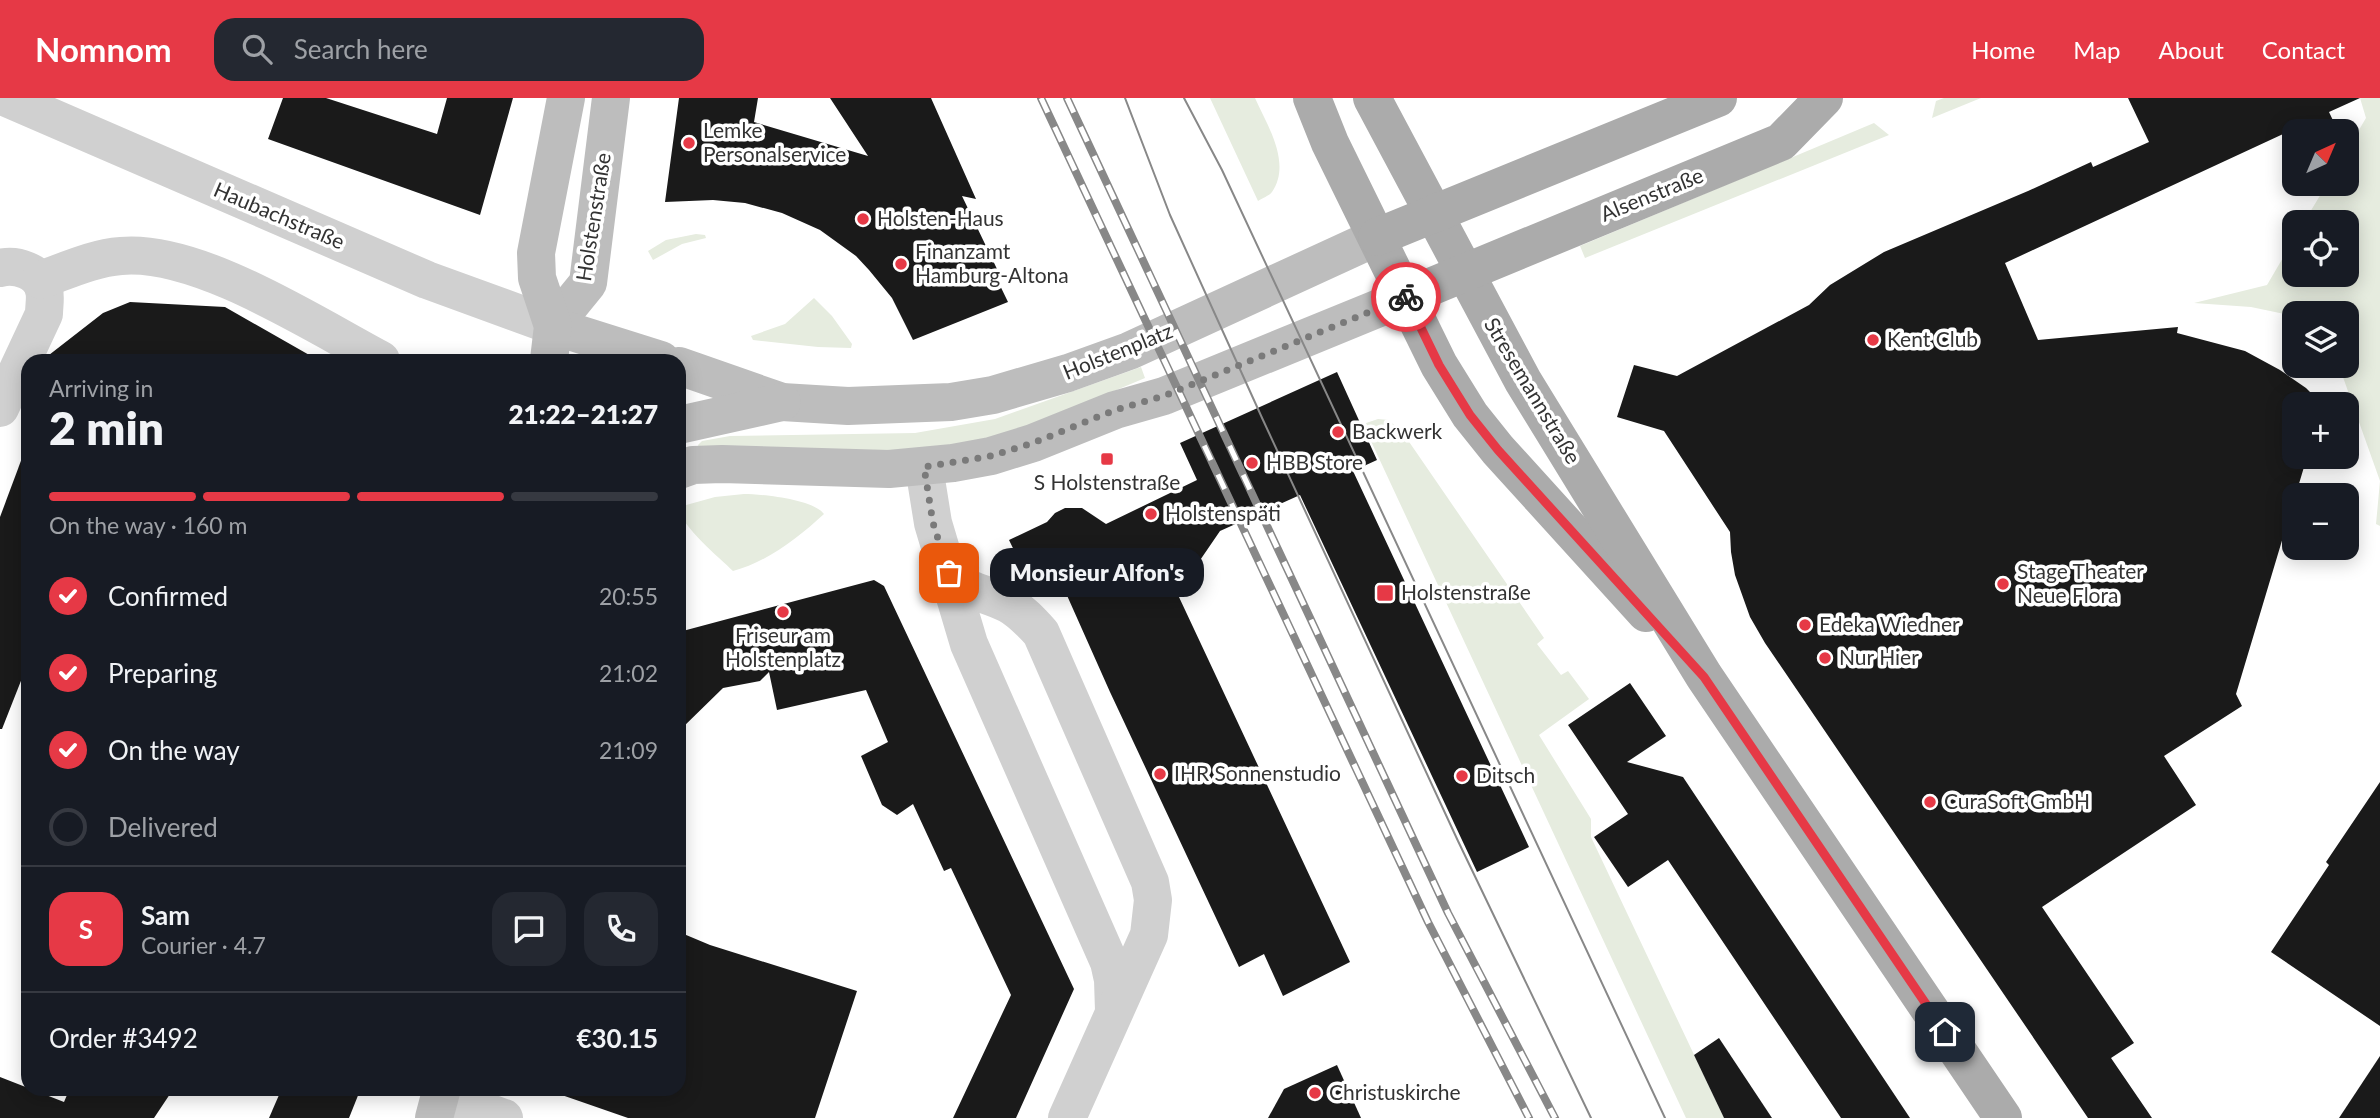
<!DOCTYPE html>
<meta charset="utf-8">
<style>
:root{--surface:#171b24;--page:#242831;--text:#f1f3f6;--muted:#9ea1a6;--line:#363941;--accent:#e63946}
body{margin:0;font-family:Lato,sans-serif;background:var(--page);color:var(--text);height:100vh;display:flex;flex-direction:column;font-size:26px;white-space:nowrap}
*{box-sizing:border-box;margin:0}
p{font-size:23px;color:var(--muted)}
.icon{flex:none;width:38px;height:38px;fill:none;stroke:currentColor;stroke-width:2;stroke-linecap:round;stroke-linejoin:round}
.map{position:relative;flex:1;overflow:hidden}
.side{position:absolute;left:21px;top:256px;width:665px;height:742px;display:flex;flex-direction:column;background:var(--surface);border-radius:21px;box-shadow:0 4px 18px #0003}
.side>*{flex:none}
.needle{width:46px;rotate:44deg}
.controls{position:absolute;left:2282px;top:21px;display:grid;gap:14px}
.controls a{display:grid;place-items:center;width:77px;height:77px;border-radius:14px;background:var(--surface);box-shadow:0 4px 18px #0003;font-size:35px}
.pin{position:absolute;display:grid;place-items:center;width:60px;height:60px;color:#fff;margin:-30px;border-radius:14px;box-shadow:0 4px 10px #0006}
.courier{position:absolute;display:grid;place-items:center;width:70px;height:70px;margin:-35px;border:5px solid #e63946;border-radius:50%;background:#fff;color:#222;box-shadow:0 2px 9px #0007}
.bubble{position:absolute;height:49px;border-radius:21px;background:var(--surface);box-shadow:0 4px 18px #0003;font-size:23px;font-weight:800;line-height:49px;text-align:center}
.headline em{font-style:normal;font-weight:800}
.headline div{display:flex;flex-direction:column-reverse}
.headline{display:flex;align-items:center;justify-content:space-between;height:119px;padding:0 28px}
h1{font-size:46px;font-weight:800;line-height:52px}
.bar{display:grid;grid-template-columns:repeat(4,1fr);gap:10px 7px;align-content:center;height:84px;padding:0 28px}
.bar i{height:9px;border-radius:5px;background:var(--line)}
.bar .current{background:var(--accent)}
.bar p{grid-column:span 4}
.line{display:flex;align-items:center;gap:18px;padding:0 28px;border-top:2px solid var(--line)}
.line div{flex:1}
.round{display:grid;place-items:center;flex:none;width:74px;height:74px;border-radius:21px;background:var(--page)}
ol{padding:0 28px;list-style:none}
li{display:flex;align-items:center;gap:21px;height:77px}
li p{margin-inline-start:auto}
li .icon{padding:7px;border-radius:50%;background:var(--accent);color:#fff;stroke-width:4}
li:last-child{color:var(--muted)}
li i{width:38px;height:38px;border:4px solid var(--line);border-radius:50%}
header{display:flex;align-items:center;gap:42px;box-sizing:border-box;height:98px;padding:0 35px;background:var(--accent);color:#fff}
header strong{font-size:33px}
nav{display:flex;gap:38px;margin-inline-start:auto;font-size:24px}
.search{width:490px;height:63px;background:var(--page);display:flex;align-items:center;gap:18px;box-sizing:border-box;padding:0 24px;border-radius:21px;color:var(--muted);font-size:26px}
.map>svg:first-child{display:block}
.green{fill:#e6ecdf}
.building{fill:#1a1a1a}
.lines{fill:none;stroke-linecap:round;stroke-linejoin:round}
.minor{stroke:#d0d0d0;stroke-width:38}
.secondary{stroke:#bdbdbd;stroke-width:38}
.primary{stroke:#ababab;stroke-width:38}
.tram{stroke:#888;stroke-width:2}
.rail-casing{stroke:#888;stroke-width:8}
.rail{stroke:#fff;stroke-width:5;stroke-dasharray:16;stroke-linecap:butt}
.done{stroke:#7a7a7a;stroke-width:7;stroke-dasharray:0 12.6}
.route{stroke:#e63946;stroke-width:9}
.poi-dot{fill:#e63946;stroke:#fff;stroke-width:2.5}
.labels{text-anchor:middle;stroke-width:7;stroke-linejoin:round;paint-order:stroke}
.poi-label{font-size:21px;fill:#333;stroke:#fff;text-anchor:start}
.street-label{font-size:21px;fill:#333;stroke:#fff}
</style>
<header>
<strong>Nomnom</strong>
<div class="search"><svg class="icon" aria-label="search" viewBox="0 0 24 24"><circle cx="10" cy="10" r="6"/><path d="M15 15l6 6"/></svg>Search here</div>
<nav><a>Home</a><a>Map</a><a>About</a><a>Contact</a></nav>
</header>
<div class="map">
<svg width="2380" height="1020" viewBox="0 0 2380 1020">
<rect width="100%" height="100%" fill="#fff"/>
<g class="green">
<path d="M 1210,0 L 1255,0 C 1267,27 1292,65 1272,94 C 1269,98 1262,100 1258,103 Z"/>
<polygon points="1944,0 1981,0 1932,20 1936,3"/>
<polygon points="2360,0 2380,0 2380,428 2376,426 2380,383 2339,268 2347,268 2347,215 2294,215 2294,218 2251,209 2194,205 2267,187 2294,141 2294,177 2347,177 2347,124 2304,124 2327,86 2347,86 2347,52 2366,20"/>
<polygon points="1874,25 1889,37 1585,160 1580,148"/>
<polygon points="696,136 705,137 706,140 682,146 653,162 648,153 666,142"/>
<polygon points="814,200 832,218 852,246 851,250 818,249 753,242 751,238 785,226"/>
<polygon points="1141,269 1145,280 1002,340 890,359 700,353 698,347 702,343 730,338 915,335 995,321"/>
<polygon points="1378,321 1389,322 1403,335 1544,540 1537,546 1561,577 1568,573 1589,601 1539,637 1591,721 1591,739 1724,1020 1686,1020 1363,326"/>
<path d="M 744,396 C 762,396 813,401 824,416 C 798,440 767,464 733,473 C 720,460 679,427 679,409 L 715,399 Z"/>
</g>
<g class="building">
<polygon points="283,0 326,0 437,36 447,0 513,0 480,117 268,41"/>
<polygon points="679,0 758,0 754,24 868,58 830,0 931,0 976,101 962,98 997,171 993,173 1008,204 913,242 892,200 869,172 856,158 820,132 782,115 745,105 713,102 665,104"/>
<polygon points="2128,0 2360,0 2329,14 2338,33 2292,32 2005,165 2038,242 2178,229 2177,235 2245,253 2280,272 2306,290 2322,306 2294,306 2294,359 2307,359 2236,596 2242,608 2164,658 2196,707 2042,809 2134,945 2111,960 2152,1020 2088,1020 1765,545 1750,519 1735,477 1731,454 1730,434 1664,333 1617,319 1634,267 1677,278 1809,207 1830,187 1884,154 2028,93 2091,64 2093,69 2149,44"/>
<polygon points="130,204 225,209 318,262 145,260 137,262 46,262 49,257 103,215"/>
<polygon points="1337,274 1377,362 1353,373 1529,749 1477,774 1300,397 1220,433 1194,471 1171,482 1350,864 1283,898 1264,856 1239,869 1110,594 1057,475 1031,487 1009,442 1047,424 1055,415 1065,410 1082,410 1106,426 1197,382 1180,345"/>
<polygon points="25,352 28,353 28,565 2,631 0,631 0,419"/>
<polygon points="874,482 884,488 1074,891 1016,1020 953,1020 1011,897 951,770 944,773 913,706 897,717 882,707 861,658 888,644 866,592 777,612 769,574 760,583 723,590 679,633 679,534"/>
<polygon points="1630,585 1666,638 1627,664 1683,679 1910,1020 1841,1020 1668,762 1628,789 1594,739 1628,716 1568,627"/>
<polygon points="2380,684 2380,928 2271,854 2329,767 2326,764"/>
<polygon points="679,834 710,847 857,893 815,1020 628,1020 556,995 557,990 679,990"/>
<polygon points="1719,940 1772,1020 1724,1020 1694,957"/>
<polygon points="2380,958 2380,1020 2339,1020"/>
<polygon points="1337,967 1361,1020 1268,1020 1284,991"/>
<polygon points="0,979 64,1004 70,990 174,990 154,1020 0,1020"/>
<polygon points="282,990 361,990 349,1020 269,1020"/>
</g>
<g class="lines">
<g class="minor">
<polyline points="7,0 427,182 553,228"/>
<path d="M 0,170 C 16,166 40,173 44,192 C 46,199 44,208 44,216 L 0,310"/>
<path d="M 40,182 C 66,173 93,160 121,158 C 198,151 313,226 381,262"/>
<polyline points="924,369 933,425 969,546 1109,864 1113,882 1114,913"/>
<path d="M 949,476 C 970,496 984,494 1008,506 C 1021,513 1031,524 1041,535 L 1150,784 L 1153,802 L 1149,837 L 1067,1020"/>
<polyline points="440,997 504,1020"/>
</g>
<g class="secondary">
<polyline points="553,228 588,185 611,0"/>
<polyline points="553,228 661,262"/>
<polyline points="549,262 553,228 537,180 536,155 566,0"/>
<polyline points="679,268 782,304 848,308 951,304 993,297 1068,275 1129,253 1377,139"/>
<polyline points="679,327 782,304"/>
<polyline points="679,372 693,367 722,366 889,371 953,365 991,358 1033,345 1115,312 1164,298 1406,199"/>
<polyline points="434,1020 442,990"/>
</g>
<g class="primary">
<polyline points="1312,0 1330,45 1439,267 1470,317 1498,352 1646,515"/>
<polyline points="1372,0 1523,283 1704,578 2003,1020"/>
<polyline points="1377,139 1718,0"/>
<polyline points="1406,199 1781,44 1824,0"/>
</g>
<g class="tram">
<polyline points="1125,0 1170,117 1263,322 1458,743 1591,1020"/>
<polyline points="1184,0 1222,72 1665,1020"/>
</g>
<g class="rail-casing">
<g id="rail">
<polyline points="1041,0 1428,824 1529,1020"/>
<polyline points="1067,0 1448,815 1555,1020"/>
</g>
</g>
<use href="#rail" class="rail"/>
</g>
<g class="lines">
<polyline class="done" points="949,475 933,425 924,369 991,358 1033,345 1115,312 1164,298 1406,199"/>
<polyline class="route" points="1406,199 1439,267 1470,317 1498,352 1704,579 1945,934"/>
</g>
<g class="poi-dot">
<circle cx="689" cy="45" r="7"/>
<circle cx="863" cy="121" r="7"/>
<circle cx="901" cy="166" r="7"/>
<circle cx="1873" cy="242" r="7"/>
<circle cx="1338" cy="334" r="7"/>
<rect x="1100" y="354" width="14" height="14" rx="3.5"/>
<circle cx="1252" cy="365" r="7"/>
<circle cx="1151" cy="416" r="7"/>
<circle cx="2003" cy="486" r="7"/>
<rect x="1376" y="486" width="18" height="18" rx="3.5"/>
<circle cx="783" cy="514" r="7"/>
<circle cx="1805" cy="527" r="7"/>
<circle cx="1825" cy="560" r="7"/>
<circle cx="1160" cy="676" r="7"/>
<circle cx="1462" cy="678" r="7"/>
<circle cx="1930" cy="704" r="7"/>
<circle cx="1315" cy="995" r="7"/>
</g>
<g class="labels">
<g class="poi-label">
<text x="703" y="40">Lemke<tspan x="703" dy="24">Personalservice</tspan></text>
<text x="877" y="128">Holsten-Haus</text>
<text x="915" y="161">Finanzamt<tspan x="915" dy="24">Hamburg-Altona</tspan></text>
<text x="1887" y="249">Kent Club</text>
<text x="1352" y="341">Backwerk</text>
<text x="1266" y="372">HBB Store</text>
<text x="1107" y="392" text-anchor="middle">S Holstenstraße</text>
<text x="1165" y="423">Holstenspäti</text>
<text x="2017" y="481">Stage Theater<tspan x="2017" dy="24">Neue Flora</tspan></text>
<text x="1401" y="502">Holstenstraße</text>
<text x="1819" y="534">Edeka Wiedner</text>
<text x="783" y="545" text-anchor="middle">Friseur am<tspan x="783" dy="24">Holstenplatz</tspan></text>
<text x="1839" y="567">Nur Hier</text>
<text x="1174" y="683">IHR Sonnenstudio</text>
<text x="1476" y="685">Ditsch</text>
<text x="1944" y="711">CuraSoft GmbH</text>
<text x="1329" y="1002">Christuskirche</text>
</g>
<g class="street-label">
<text transform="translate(1652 97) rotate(-22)" y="7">Alsenstraße</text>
<text transform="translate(279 118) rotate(23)" y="7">Haubachstraße</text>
<text transform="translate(594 119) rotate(-81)" y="7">Holstenstraße</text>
<text transform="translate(1118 254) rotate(-22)" y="7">Holstenplatz</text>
<text transform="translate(1532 293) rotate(59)" y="7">Stresemannstraße</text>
</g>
</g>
</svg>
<div class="controls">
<a><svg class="needle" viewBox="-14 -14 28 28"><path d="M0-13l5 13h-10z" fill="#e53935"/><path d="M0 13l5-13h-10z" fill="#9ea1a6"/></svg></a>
<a><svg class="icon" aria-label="locate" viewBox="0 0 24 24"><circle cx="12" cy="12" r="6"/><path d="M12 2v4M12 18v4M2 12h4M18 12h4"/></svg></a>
<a><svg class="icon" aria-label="layers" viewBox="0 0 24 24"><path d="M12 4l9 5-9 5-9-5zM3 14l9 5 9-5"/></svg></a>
<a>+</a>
<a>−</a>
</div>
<div class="pin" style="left:949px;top:475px;background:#ea580c"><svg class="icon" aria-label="bag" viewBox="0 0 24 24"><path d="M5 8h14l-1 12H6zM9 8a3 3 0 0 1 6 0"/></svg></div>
<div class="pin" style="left:1945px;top:934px;background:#1f2937"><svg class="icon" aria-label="home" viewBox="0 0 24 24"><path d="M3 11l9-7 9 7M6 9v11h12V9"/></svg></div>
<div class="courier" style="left:1406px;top:199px"><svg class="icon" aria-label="bike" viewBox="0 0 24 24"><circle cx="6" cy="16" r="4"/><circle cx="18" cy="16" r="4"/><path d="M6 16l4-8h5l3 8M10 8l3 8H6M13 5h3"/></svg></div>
<div class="bubble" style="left:990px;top:450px;width:214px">Monsieur Alfon's</div>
<section class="side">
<div class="headline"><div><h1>2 min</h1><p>Arriving in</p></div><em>21:22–21:27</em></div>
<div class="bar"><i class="current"></i><i class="current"></i><i class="current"></i><i></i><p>On the way · 160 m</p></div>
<ol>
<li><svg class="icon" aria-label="check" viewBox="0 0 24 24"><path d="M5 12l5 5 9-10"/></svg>Confirmed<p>20:55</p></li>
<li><svg class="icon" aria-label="check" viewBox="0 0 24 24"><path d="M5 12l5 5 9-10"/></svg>Preparing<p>21:02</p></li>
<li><svg class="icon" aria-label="check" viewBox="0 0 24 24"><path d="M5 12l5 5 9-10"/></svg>On the way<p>21:09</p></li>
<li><i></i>Delivered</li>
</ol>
<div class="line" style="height:126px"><b class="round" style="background:var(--accent);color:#fff">S</b><div><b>Sam</b><p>Courier · 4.7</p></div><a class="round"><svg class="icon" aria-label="chat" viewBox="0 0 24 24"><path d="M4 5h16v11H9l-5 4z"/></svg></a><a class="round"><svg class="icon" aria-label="phone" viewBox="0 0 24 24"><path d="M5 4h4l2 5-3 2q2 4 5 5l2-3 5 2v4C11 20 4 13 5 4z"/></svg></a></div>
<div class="line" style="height:91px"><div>Order #3492</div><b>€30.15</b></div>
</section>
</div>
